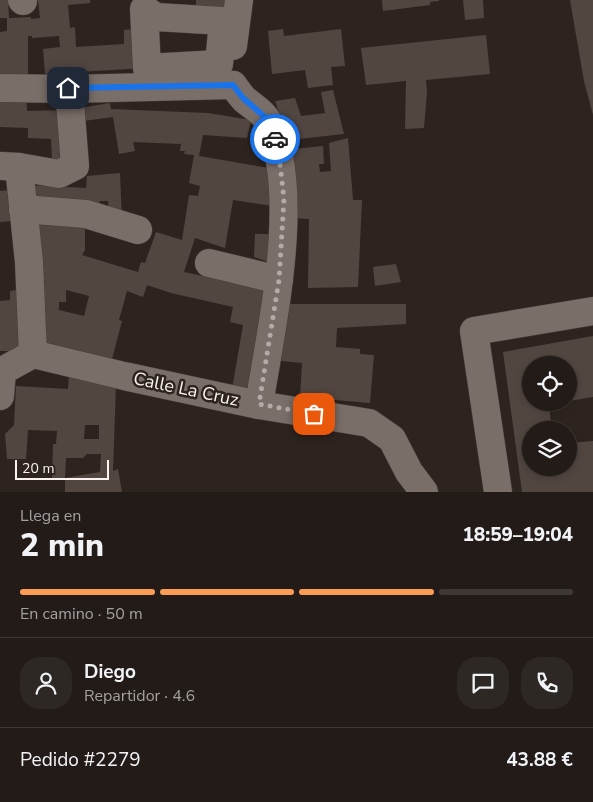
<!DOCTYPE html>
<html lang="es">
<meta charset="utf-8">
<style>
:root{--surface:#221b17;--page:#2e2824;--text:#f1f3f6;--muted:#a2a1a1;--line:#3f3936;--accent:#fd9c56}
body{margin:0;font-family:"Nunito Sans",sans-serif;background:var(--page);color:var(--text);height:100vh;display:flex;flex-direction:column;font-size:19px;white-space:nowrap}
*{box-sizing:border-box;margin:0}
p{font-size:16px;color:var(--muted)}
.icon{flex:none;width:28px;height:28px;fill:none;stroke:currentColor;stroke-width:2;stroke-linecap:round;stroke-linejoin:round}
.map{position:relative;height:492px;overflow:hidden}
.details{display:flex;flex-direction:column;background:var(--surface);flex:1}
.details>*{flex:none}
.buttons{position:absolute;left:522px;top:356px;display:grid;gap:10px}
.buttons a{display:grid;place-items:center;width:55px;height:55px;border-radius:50%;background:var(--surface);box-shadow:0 2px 8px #0003,0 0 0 1px var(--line);font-size:25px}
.scale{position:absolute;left:15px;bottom:12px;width:94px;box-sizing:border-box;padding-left:5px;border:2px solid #faf3f0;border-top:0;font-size:14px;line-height:18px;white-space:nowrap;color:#faf3f0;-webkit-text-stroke:4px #2e241f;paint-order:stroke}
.pin{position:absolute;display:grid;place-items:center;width:42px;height:42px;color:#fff;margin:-21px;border-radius:10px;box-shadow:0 2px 8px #0006}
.courier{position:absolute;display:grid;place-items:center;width:50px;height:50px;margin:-25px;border:4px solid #1a73e8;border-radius:50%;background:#fff;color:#222;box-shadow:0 1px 6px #0007}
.summary em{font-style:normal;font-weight:800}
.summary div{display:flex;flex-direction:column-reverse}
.summary{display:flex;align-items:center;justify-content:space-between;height:85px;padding:0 20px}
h1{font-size:32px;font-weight:800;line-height:38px}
.bar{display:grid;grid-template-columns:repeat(4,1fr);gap:8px 5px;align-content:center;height:60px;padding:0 20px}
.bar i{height:6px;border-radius:4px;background:var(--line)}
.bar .on{background:var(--accent)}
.bar p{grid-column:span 4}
.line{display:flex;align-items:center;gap:12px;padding:0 20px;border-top:1px solid var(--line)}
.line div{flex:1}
.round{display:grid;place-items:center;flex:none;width:52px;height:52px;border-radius:20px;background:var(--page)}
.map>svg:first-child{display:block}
.building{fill:#524641;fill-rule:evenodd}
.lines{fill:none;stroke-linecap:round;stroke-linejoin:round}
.minor-casing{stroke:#48403c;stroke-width:29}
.minor{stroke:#7a6e68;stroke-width:28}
.done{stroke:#b3aba7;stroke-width:5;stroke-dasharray:0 9}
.route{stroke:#1a73e8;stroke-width:6}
.labels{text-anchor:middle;stroke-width:5;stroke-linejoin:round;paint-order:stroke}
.street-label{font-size:18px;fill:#faf3f0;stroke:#2e241f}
</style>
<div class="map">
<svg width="593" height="492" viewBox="0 0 593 492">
<rect width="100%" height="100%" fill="#2e241f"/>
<g class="building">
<polygon points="0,0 8,0 9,18 31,17 31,19 40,18 38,0 90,0 90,3 68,5 70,28 75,27 76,47 124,44 124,30 143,28 146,68 45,74 43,49 60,47 59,36 32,38 32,36 28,36 28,75 0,76 0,32 7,31 7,18 0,18"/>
<polygon points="196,0 227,0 225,19 196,18"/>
<polygon points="382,0 439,0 439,1 430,2 430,5 383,11"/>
<polygon points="463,0 483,0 484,18 465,20"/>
<polygon points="570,0 593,0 593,115 584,81"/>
<polygon points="283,29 284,36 341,29 345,66 331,67 333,85 308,88 305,70 272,74 268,31"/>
<polygon points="486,35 490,74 426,80 427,91 424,128 405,129 406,81 366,85 361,48"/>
<polygon points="333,90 344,134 289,140 275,101 295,98 301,116 325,113 321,92"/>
<polygon points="0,94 26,95 27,111 65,110 66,161 52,160 51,139 28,138 28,128 0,127"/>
<path d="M 110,103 L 111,109 L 208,113 L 251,120 L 247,138 L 203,135 L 199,156 L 275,169 L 272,206 L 233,200 L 225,248 L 195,238 L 184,272 L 271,290 L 248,392 L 232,389 L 243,325 L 230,322 L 233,307 L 171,293 L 147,285 L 143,297 L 127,291 L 119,320 L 122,321 L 111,363 L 38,347 L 31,213 L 85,219 L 85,250 L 82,255 L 138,272 L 141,262 L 145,263 L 156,232 L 182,240 L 189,195 L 198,196 L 200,186 L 189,183 L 194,155 L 184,154 L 185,151 L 180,151 L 181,144 L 133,142 L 135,151 L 119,154 L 113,117 L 76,122 L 74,109 ZM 66,290 L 89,296 L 84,316 L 59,310 L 59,302 L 66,302 Z"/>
<polygon points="348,138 353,200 362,200 358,287 308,288 309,219 292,218 294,176 293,149 323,146 324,164 319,164 320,172 331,171 329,143"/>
<polygon points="120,173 122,221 110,218 108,201 100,201 96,215 30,206 27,185 86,188 87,176"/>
<polygon points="19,189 23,220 0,222 0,191"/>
<polygon points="255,234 270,234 269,262 254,257"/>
<polygon points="396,264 401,282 375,286 373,267"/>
<polygon points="29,288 20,351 0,351 0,301 10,300 10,291"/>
<polygon points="287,304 406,304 406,324 337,328 336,347 360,349 360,354 374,355 370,403 300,397 302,363 281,361"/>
<polygon points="593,336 593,397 569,401 569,365 531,365 531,402 555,404 549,405 552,430 531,430 531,468 569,468 569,443 593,441 593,492 522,492 503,352"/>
<path d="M 69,373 L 116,384 L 113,471 L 118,469 L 122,492 L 65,492 L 65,478 L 100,472 L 101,454 L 87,454 L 83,458 L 66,458 L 65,478 L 52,478 L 53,444 L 56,444 L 57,431 L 28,430 L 26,459 L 7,459 L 5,434 L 14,425 L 16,386 L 68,389 ZM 85,425 L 99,425 L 99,439 L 84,439 Z"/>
</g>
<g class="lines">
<g class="minor-casing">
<g id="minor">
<polyline points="22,0 23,1"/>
<polygon points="144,9 156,17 223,21 219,64 147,68"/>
<polyline points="233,46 239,0"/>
<path d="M 233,85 C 237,90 240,95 245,100 C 252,106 263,112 267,120 C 303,190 271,328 259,405"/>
<polyline points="0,88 69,89 233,85"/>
<polyline points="2,166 19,167 59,174 75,166 69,89"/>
<polyline points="19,167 29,262 33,354"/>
<polyline points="23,209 86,214 138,230"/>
<polyline points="209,263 279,280"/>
<polyline points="0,396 2,371 33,354 124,376 259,405 369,423 392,439 409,472 424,492"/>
<polyline points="498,492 474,331 593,311"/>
</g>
</g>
<use href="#minor" class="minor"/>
</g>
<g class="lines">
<polyline class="done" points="275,139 278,146 284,199 279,280 259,404 314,414"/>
<polyline class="route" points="68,88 233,85 243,98 266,118 275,139"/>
</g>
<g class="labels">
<g class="street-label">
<text transform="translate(186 389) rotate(12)" y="6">Calle La Cruz</text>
</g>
</g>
</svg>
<div class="buttons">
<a><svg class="icon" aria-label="locate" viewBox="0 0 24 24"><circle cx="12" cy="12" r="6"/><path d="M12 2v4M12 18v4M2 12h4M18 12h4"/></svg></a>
<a><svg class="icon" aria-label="layers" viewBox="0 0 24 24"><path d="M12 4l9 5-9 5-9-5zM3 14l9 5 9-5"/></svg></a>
</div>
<div class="scale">20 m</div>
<div class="pin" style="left:314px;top:414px;background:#ea580c"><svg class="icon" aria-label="bag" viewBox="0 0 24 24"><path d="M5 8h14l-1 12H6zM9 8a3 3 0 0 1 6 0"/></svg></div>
<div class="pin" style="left:68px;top:88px;background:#1f2937"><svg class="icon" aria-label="home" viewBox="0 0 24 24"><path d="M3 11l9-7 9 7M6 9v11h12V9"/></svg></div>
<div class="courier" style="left:275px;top:139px"><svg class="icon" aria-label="car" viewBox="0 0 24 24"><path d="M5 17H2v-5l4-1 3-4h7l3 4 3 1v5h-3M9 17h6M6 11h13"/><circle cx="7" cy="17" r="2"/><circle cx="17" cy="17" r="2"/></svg></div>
</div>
<section class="details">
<div class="summary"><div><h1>2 min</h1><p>Llega en</p></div><em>18:59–19:04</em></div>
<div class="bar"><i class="on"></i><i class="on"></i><i class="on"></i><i></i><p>En camino · 50 m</p></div>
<div class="line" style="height:90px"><a class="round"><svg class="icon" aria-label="person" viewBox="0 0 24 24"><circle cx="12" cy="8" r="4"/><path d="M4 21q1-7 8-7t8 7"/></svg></a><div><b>Diego</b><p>Repartidor · 4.6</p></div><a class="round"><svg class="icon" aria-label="chat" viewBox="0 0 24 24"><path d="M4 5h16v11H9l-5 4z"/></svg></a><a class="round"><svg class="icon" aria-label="phone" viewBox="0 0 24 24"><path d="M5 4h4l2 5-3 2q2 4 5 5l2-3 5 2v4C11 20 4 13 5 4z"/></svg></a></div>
<div class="line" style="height:65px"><div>Pedido #2279</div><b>43.88 €</b></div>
</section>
